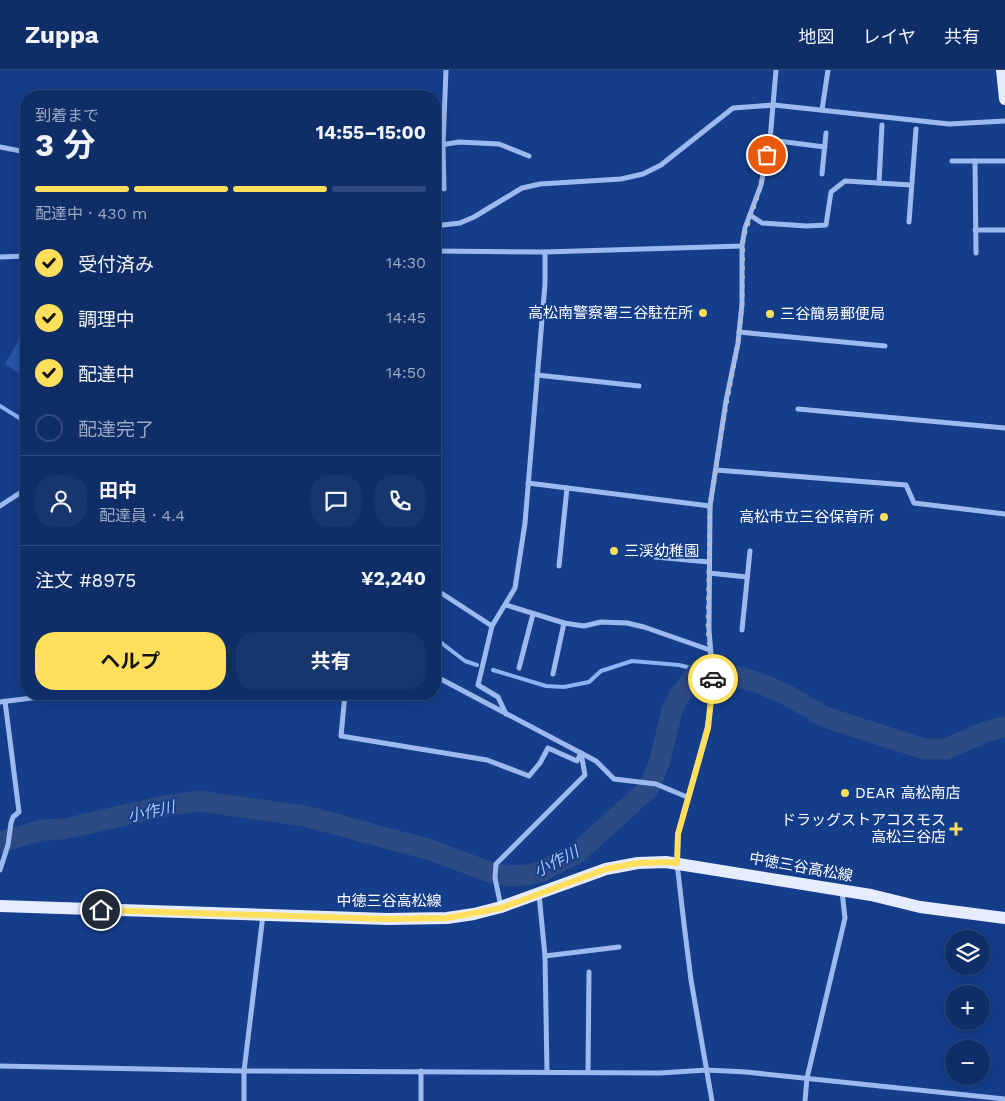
<!DOCTYPE html>
<html lang="ja">
<meta charset="utf-8">
<style>
:root{--surface:#0f2e68;--page:#18366e;--text:#f1f3f6;--muted:#9ba8c0;--line:#2f4a7c;--accent:#ffdf5b}
body{margin:0;font-family:"Work Sans","Noto Sans JP",sans-serif;background:var(--page);color:var(--text);height:100vh;display:flex;flex-direction:column;font-size:19px;white-space:nowrap}
*{box-sizing:border-box;margin:0}
p{font-size:16px;color:var(--muted)}
.icon{flex:none;width:28px;height:28px;fill:none;stroke:currentColor;stroke-width:2;stroke-linecap:round;stroke-linejoin:round}
.map{position:relative;flex:1;overflow:hidden}
.details{position:absolute;left:20px;top:20px;width:421px;height:610px;display:flex;flex-direction:column;background:var(--surface);border-radius:20px;box-shadow:0 2px 12px #0003,0 0 0 1px var(--line)}
.details>*{flex:none}
.buttons{position:absolute;left:945px;top:860px;display:grid;gap:10px}
.buttons a{display:grid;place-items:center;width:45px;height:45px;border-radius:50%;background:var(--surface);box-shadow:0 2px 12px #0003,0 0 0 1px var(--line);font-size:25px}
.pin{position:absolute;display:grid;place-items:center;width:42px;height:42px;color:#fff;margin:-21px;border:2px solid #fff;border-radius:50%;box-shadow:0 1px 5px #0007}
.courier{position:absolute;display:grid;place-items:center;width:50px;height:50px;margin:-25px;border:4px solid #ffdf5b;border-radius:50%;background:#fff;color:#222;box-shadow:0 1px 6px #0007}
.summary em{font-style:normal;font-weight:700}
.summary div{display:flex;flex-direction:column-reverse}
.summary{display:flex;align-items:center;justify-content:space-between;height:85px;padding:0 15px}
h1{font-size:32px;font-weight:700;line-height:38px}
.bar{display:grid;grid-template-columns:repeat(4,1fr);gap:8px 5px;align-content:center;height:60px;padding:0 15px}
.bar i{height:6px;border-radius:4px;background:var(--line)}
.bar .current{background:var(--accent)}
.bar p{grid-column:span 4}
.line{display:flex;align-items:center;gap:12px;padding:0 15px;border-top:1px solid var(--line)}
.line div{flex:1}
.round{display:grid;place-items:center;flex:none;width:52px;height:52px;border-radius:20px;background:var(--page)}
ol{padding:0 15px;list-style:none}
li{display:flex;align-items:center;gap:15px;height:55px}
li p{margin-inline-start:auto}
li .icon{padding:5px;border-radius:50%;background:var(--accent);color:#111;stroke-width:4}
li:last-child{color:var(--muted)}
li i{width:28px;height:28px;border:2px solid var(--line);border-radius:50%}
.primary-button{display:flex;gap:10px;margin-top:auto;padding:10px 15px}
.primary-button a{flex:1;height:58px;border-radius:20px;background:var(--accent);color:#111;font-size:20px;font-weight:700;line-height:58px;text-align:center}
.primary-button a+a{background:var(--page);color:var(--text)}
header{display:flex;align-items:center;gap:30px;box-sizing:border-box;height:70px;padding:0 25px;background:var(--surface);border-bottom:1px solid var(--line)}
header strong{font-size:24px}
nav{display:flex;gap:28px;margin-inline-start:auto;font-size:18px}
.map>svg:first-child{display:block}
.green{fill:#2655a9}
.lines{fill:none;stroke-linecap:round;stroke-linejoin:round}
.stream{stroke:#8eb3f3;stroke-width:4}
.river{stroke:#2c4a84;stroke-width:21}
.minor{stroke:#9cbaf0;stroke-width:5}
.primary{stroke:#e5ecff;stroke-width:12}
.done{stroke:#adbbd6;stroke-width:5;stroke-dasharray:0 9}
.route{stroke:#ffdf5b;stroke-width:6}
.poi-dot{fill:#ffdf5b;stroke:#143d8a;stroke-width:2}
.labels{text-anchor:middle;stroke-width:4;stroke-linejoin:round;paint-order:stroke}
.poi-label{font-size:15px;fill:#fff;stroke:#143d8a;text-anchor:end}
.street-label{font-size:15px;fill:#fff;stroke:#143d8a}
.water-label{font-size:16px;font-style:italic;fill:#a8c4f7;stroke:#143d8a}
</style>
<header>
<strong>Zuppa</strong>
<nav><a>地図</a><a>レイヤ</a><a>共有</a></nav>
</header>
<div class="map">
<svg width="1005" height="1031" viewBox="0 0 1005 1031">
<rect width="100%" height="100%" fill="#143d8a"/>
<polygon class="green" points="26,241 26,308 5,294 17,273"/>
<g class="lines">
<g class="stream">
<polyline points="0,336 26,352"/>
<polyline points="435,568 465,591 477,595"/>
<polyline points="493,600 546,616 564,617 589,612 601,601 632,591 679,595 699,600"/>
</g>
<polyline class="river" points="0,772 42,760 64,759 165,736 199,731 305,746 431,780 492,803 509,806 528,805 543,801 577,783 649,718 660,690 672,640 679,626 699,600 717,601 760,613 787,625 825,647 924,679 946,679 985,662 1005,657"/>
<g class="minor">
<polyline points="822,40 828,0"/>
<polyline points="770,70 825,77"/>
<polyline points="435,76 459,72 499,74 529,86"/>
<polyline points="0,77 26,82"/>
<polyline points="952,91 1005,91"/>
<polyline points="975,91 976,183"/>
<polyline points="822,104 826,63"/>
<polyline points="879,113 882,55"/>
<polyline points="444,119 443,75 446,0"/>
<polyline points="750,145 762,153 807,156 826,155 831,122 845,111 911,115"/>
<polyline points="909,152 916,59"/>
<polyline points="435,154 443,155 460,153 474,147 522,118 540,114 621,109 643,104 661,95 733,38 774,35 949,54 1005,51"/>
<polyline points="975,160 1005,160"/>
<polyline points="435,181 545,182 742,176"/>
<polyline points="0,187 26,186"/>
<polyline points="739,262 885,276"/>
<polyline points="537,305 639,316"/>
<polyline points="798,339 1005,358"/>
<polyline points="716,400 906,415 914,433 1005,444"/>
<polyline points="528,413 710,436"/>
<polyline points="0,436 26,419"/>
<polyline points="655,487 709,492"/>
<polyline points="559,496 567,418"/>
<polyline points="709,503 747,507"/>
<polyline points="435,519 492,556"/>
<polyline points="506,535 564,553 584,556 601,552 627,553 644,557 710,580"/>
<polyline points="742,560 750,481"/>
<polyline points="519,598 533,544"/>
<polyline points="553,604 564,553"/>
<polyline points="435,606 596,691 614,709 656,714 687,727"/>
<polyline points="345,624 341,666 487,690 529,706 540,693 548,678 577,691 581,683"/>
<polyline points="0,632 40,627 41,624"/>
<polyline points="506,644 498,627 478,615 492,556 515,518 525,453 545,214 545,182"/>
<polyline points="0,800 8,775 11,753 13,747 19,742 5,631"/>
<polyline points="539,824 545,886 547,1002"/>
<polyline points="501,837 495,808 496,794 585,705 581,683"/>
<polyline points="545,886 619,877"/>
<polyline points="0,996 244,1001 660,1003 707,1000 746,1002 1005,1029"/>
<polyline points="588,1002 589,902"/>
<polyline points="244,1031 244,1001 263,845"/>
<polyline points="421,1031 421,1001"/>
<polyline points="712,1031 691,910 684,854 677,793 678,764 707,658 711,635 713,607 709,560 710,436 726,331 738,273 742,234 742,176 745,158 761,115 770,70 776,0"/>
<polyline points="805,1031 807,1008 845,848 842,821"/>
</g>
<g class="primary">
<polyline points="1002,0 1005,29"/>
<polyline points="0,836 387,849 447,848 474,844 501,837 606,799 638,793 666,792 871,825 920,837 1005,848"/>
</g>
</g>
<g class="lines">
<polyline class="done" points="713,609 708,560 710,436 724,346 738,273 742,234 743,168 761,115 767,85"/>
<polyline class="route" points="101,840 387,849 447,848 501,838 606,799 638,793 666,792 677,793 678,764 708,658 713,609"/>
</g>
<g class="poi-dot">
<circle cx="703" cy="243" r="5"/>
<circle cx="770" cy="244" r="5"/>
<circle cx="884" cy="447" r="5"/>
<circle cx="614" cy="481" r="5"/>
<circle cx="845" cy="723" r="5"/>
<path d="M953.5 751.5h5v5h5v5h-5v5h-5v-5h-5v-5h5z"/>
</g>
<g class="labels">
<g class="poi-label">
<text x="693" y="248">高松南警察署三谷駐在所</text>
<text x="780" y="249" text-anchor="start">三谷簡易郵便局</text>
<text x="874" y="452">高松市立三谷保育所</text>
<text x="624" y="486" text-anchor="start">三渓幼稚園</text>
<text x="855" y="728" text-anchor="start">DEAR 高松南店</text>
<text x="946" y="755">ドラッグストアコスモス<tspan x="946" dy="17">高松三谷店</tspan></text>
</g>
<g class="street-label">
<text transform="translate(801 797) rotate(10)" y="5">中徳三谷高松線</text>
<text x="389" y="836">中徳三谷高松線</text>
</g>
<g class="water-label">
<text transform="translate(151 741) rotate(-12)" y="6">小作川</text>
<text transform="translate(556 791) rotate(-27)" y="6">小作川</text>
</g>
</g>
</svg>
<div class="buttons">
<a><svg class="icon" aria-label="layers" viewBox="0 0 24 24"><path d="M12 4l9 5-9 5-9-5zM3 14l9 5 9-5"/></svg></a>
<a>+</a>
<a>−</a>
</div>
<div class="pin" style="left:767px;top:85px;background:#ea580c"><svg class="icon" aria-label="bag" viewBox="0 0 24 24"><path d="M5 8h14l-1 12H6zM9 8a3 3 0 0 1 6 0"/></svg></div>
<div class="pin" style="left:101px;top:840px;background:#1f2937"><svg class="icon" aria-label="home" viewBox="0 0 24 24"><path d="M3 11l9-7 9 7M6 9v11h12V9"/></svg></div>
<div class="courier" style="left:713px;top:609px"><svg class="icon" aria-label="car" viewBox="0 0 24 24"><path d="M5 17H2v-5l4-1 3-4h7l3 4 3 1v5h-3M9 17h6M6 11h13"/><circle cx="7" cy="17" r="2"/><circle cx="17" cy="17" r="2"/></svg></div>
<section class="details">
<div class="summary"><div><h1>3 分</h1><p>到着まで</p></div><em>14:55–15:00</em></div>
<div class="bar"><i class="current"></i><i class="current"></i><i class="current"></i><i></i><p>配達中 · 430 m</p></div>
<ol>
<li><svg class="icon" aria-label="check" viewBox="0 0 24 24"><path d="M5 12l5 5 9-10"/></svg>受付済み<p>14:30</p></li>
<li><svg class="icon" aria-label="check" viewBox="0 0 24 24"><path d="M5 12l5 5 9-10"/></svg>調理中<p>14:45</p></li>
<li><svg class="icon" aria-label="check" viewBox="0 0 24 24"><path d="M5 12l5 5 9-10"/></svg>配達中<p>14:50</p></li>
<li><i></i>配達完了</li>
</ol>
<div class="line" style="height:90px"><a class="round"><svg class="icon" aria-label="person" viewBox="0 0 24 24"><circle cx="12" cy="8" r="4"/><path d="M4 21q1-7 8-7t8 7"/></svg></a><div><b>田中</b><p>配達員 · 4.4</p></div><a class="round"><svg class="icon" aria-label="chat" viewBox="0 0 24 24"><path d="M4 5h16v11H9l-5 4z"/></svg></a><a class="round"><svg class="icon" aria-label="phone" viewBox="0 0 24 24"><path d="M5 4h4l2 5-3 2q2 4 5 5l2-3 5 2v4C11 20 4 13 5 4z"/></svg></a></div>
<div class="line" style="height:65px"><div>注文 #8975</div><b>¥2,240</b></div>
<div class="primary-button"><a>ヘルプ</a><a>共有</a></div>
</section>
</div>
